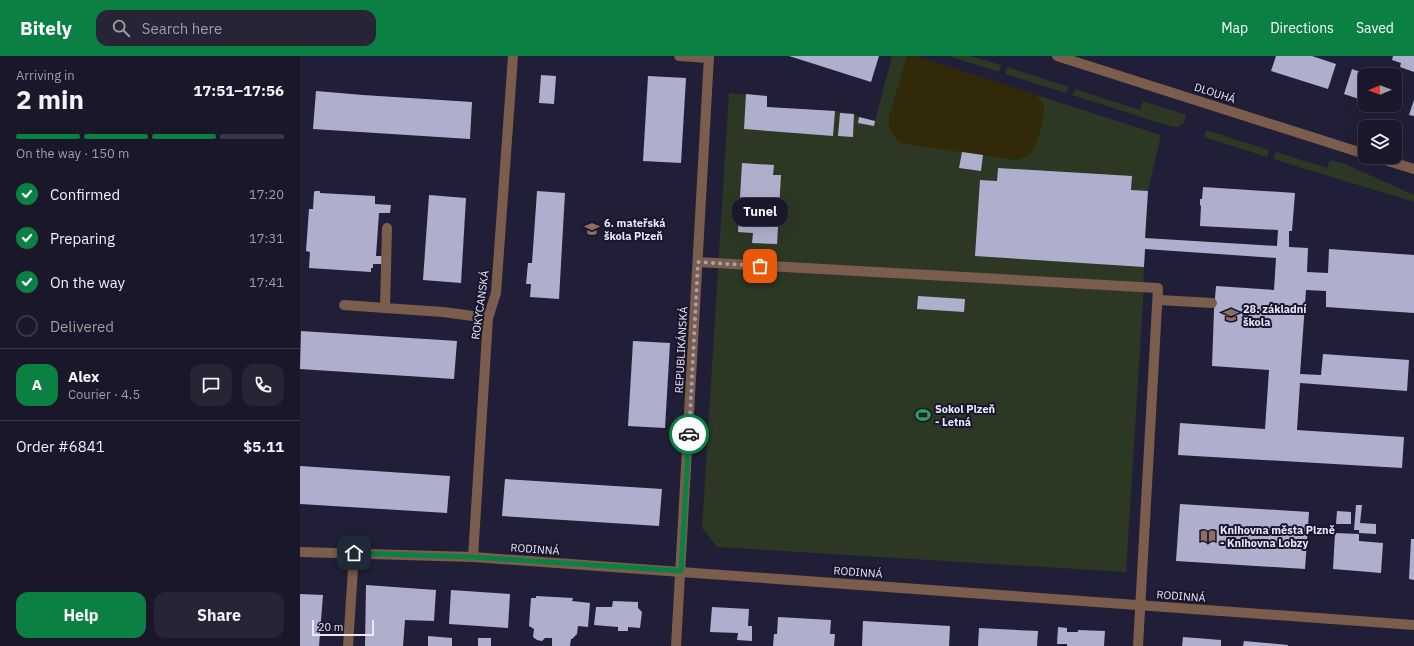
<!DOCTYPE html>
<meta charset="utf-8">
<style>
:root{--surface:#191729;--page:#262435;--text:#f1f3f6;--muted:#9f9fa8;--line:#373646;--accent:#0b8043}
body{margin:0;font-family:"IBM Plex Sans",sans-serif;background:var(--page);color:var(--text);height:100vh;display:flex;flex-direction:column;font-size:15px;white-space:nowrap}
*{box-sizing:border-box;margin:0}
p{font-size:13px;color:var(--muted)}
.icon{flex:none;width:22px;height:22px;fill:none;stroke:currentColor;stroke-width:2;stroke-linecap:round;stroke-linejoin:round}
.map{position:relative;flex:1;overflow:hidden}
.sheet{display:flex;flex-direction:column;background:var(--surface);width:300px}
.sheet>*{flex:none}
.needle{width:26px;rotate:269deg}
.fabs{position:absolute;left:1058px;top:12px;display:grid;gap:8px}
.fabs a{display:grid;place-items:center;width:44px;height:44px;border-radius:8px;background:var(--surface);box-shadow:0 4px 16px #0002,0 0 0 1px var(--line);font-size:20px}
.scale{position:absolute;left:12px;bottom:10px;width:62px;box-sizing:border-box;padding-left:4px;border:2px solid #e9e9fa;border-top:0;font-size:11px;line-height:14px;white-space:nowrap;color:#e9e9fa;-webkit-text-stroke:3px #18152d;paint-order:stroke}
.pin{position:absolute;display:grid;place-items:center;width:34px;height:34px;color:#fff;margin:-17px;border-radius:8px;box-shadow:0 2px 6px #0006}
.courier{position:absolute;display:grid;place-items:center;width:40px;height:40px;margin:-20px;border:3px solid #0b8043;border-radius:50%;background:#fff;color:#222;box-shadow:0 1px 5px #0007}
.bubble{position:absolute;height:28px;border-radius:12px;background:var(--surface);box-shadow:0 4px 16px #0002,0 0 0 1px var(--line);font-size:13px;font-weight:700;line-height:28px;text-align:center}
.headline em{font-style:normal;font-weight:700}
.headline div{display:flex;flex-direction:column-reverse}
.headline{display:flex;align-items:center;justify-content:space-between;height:68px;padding:0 16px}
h1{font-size:26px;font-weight:700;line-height:30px}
.bar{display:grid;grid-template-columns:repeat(4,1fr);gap:6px 4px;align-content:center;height:48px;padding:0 16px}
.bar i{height:5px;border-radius:3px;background:var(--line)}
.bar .selected{background:var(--accent)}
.bar p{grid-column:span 4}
.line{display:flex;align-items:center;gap:10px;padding:0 16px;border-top:1px solid var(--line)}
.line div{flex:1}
.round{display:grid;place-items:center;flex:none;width:42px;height:42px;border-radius:12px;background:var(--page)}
ol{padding:0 16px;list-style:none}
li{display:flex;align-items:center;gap:12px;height:44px}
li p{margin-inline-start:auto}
li .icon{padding:4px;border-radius:50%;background:var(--accent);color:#fff;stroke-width:4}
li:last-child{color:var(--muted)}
li i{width:22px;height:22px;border:2px solid var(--line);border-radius:50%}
.button{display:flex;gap:8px;margin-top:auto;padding:8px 16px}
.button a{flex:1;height:46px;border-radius:12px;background:var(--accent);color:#fff;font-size:16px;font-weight:700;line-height:46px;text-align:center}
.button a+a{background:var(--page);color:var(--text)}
header{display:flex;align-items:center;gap:24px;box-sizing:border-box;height:56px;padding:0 20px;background:var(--accent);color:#fff}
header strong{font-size:19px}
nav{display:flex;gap:22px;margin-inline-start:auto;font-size:14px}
.search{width:280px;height:36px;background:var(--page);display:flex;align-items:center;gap:10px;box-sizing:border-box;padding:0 14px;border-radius:12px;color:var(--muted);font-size:15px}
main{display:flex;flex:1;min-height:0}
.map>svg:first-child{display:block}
.green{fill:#2c3724}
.sand{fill:#312908}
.building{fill:#afafcd}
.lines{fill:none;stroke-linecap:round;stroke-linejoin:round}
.minor{stroke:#7b5d4d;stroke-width:10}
.done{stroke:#a3a2b6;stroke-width:4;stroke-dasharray:0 7.2}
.route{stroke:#0b8043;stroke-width:5}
.labels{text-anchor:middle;stroke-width:4;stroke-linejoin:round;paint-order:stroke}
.street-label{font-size:11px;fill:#e9e9fa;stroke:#18152d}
.poi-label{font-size:11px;font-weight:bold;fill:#e9e9fa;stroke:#18152d;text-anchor:start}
</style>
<header>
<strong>Bitely</strong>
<div class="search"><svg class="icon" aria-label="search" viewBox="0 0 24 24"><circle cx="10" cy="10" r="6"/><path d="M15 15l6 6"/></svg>Search here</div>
<nav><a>Map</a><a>Directions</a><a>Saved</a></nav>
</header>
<main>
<section class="sheet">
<div class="headline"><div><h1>2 min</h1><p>Arriving in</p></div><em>17:51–17:56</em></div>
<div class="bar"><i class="selected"></i><i class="selected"></i><i class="selected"></i><i></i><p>On the way · 150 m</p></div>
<ol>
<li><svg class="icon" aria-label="check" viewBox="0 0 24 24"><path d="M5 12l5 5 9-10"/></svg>Confirmed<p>17:20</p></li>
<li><svg class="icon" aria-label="check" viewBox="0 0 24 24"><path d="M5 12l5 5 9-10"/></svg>Preparing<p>17:31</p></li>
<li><svg class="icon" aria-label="check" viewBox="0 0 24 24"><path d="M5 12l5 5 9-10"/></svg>On the way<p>17:41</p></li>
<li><i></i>Delivered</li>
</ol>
<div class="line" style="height:72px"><b class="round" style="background:var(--accent);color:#fff">A</b><div><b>Alex</b><p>Courier · 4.5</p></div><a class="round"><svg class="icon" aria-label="chat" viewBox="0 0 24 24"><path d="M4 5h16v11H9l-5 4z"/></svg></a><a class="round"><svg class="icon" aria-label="phone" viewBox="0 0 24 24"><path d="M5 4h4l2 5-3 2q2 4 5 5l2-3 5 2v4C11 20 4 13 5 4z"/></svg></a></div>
<div class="line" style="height:52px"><div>Order #6841</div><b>$5.11</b></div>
<div class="button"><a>Help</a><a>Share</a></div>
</section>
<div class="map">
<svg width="1114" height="590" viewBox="0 0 1114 590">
<rect width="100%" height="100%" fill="#211f37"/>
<g class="green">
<polygon points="592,0 615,0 861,79 848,135 844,211 843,247 826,516 417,491 402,472 429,37 467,40 467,51 535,55 554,58 559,61 575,65"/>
<polygon points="648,0 671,0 701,9 699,16"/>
<polygon points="707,11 769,31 766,37 705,18"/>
<polygon points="775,33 840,54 843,45 886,59 884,67 878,71 872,71 772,39"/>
<polygon points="906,74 969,94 967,101 904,81"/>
<polygon points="976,96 1027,112 1030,104 1045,108 1114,139 1114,146 973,103"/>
</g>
<path class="sand" d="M 607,0 L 615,0 L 736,39 C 740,43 744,47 744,53 C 744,62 738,88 732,95 C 728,100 722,103 716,104 L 600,87 C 592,77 588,74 589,61 Z"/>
<g class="building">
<polygon points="489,0 579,0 571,26"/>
<polygon points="976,0 1012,0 1036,8 1028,33 971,15"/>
<polygon points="1093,0 1114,0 1114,16 1100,11 1101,7 1092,4"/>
<polygon points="1052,13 1069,19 1065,19 1065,45 1044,38"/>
<polygon points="241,19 256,20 254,48 239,47"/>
<polygon points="348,20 386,22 381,107 343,105"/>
<polygon points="1095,26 1100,28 1095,44"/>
<polygon points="16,35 63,39 172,46 170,83 13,73"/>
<polygon points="446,38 467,40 467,51 535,55 533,80 444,73"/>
<polygon points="1114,44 1114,60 1109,59"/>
<polygon points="540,57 554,58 553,81 538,80"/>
<polygon points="559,61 575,65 574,70 558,67"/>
<polygon points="662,96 683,99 681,115 659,112"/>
<polygon points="442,107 474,109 473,119 481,119 477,188 452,187 453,177 438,176"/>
<polygon points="698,112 832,120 831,134 848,135 845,182 977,190 978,174 900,170 901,150 900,149 900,143 902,143 903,131 995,137 992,175 989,175 989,191 1008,192 1007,216 1028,217 1029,193 1114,199 1114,257 1026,251 1026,235 1006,234 1000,318 1021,319 1023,298 1109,304 1107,335 1000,327 997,374 1104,381 1102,412 878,399 880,367 965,373 969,314 912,310 914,254 916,230 974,234 976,202 845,193 844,211 675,200 680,124 697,125"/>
<polygon points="15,135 20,135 20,137 75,140 75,148 91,149 90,157 79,157 76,200 83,200 82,208 73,208 73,212 71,212 71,216 9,212 10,196 6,195 9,153 13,153 14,136"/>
<polygon points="237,135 265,137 259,243 230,241 231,228 226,228 228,207 232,207"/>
<polygon points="129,139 166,142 161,227 123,224"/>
<polygon points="618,240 665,243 664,256 617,253"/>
<polygon points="1,275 157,285 154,323 0,313"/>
<polygon points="333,285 370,287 365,372 328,370"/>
<polygon points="0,410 150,420 147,457 0,448"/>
<polygon points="205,423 362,433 359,470 202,460"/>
<polygon points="880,448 1009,456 1005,513 876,505"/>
<polygon points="1056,449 1062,449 1060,467 1076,468 1076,478 1059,477 1059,474 1054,474"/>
<polygon points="1037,455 1051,456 1051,468 1036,468"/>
<polygon points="1035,477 1059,478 1059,485 1083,487 1081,517 1033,513"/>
<polygon points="1111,483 1114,483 1114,524 1109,523"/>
<polygon points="66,529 136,534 134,565 105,564 103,590 65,590"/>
<polygon points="151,534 210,538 208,572 149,568"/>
<polygon points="0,538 23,539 19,590 0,590"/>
<polygon points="236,540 273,542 272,545 290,547 288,571 278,570 277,578 272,583 271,583 270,590 252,590 252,582 245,582 242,585 237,584 233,581 234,573 229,570 231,542 236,542"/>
<polygon points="313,545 338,546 338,552 342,556 340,572 328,571 328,575 318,575 318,571 294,569 296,551 312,551"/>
<polygon points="412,551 449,553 448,570 452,570 452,585 437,584 438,577 410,576"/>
<polygon points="478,561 531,564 530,578 535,578 534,590 473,590 474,578 477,578"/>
<polygon points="563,565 650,570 649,590 562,590"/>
<polygon points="758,571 767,572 767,576 778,576 778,574 805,575 804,590 767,590 767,588 757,588"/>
<polygon points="679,572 738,575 737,590 678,590"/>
<polygon points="128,580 152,582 152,590 128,590"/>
<polygon points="883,581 921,584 921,590 882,590"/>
<rect x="178" y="582" width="13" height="8"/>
<polygon points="944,585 988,589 988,590 943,590"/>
</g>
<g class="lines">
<g class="minor">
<polyline points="379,0 409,2"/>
<polyline points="757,0 1065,98"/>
<polyline points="1075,101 1114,113"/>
<polyline points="87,172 85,252 143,256 188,262"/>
<polyline points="398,206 858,232 838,590"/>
<polyline points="859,244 912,247"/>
<polyline points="44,249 85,252"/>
<polyline points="0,496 173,501 1114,569"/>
<polyline points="173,501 188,262 196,237 213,0"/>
<polyline points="48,590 54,497"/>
<polyline points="376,590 409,0"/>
</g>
</g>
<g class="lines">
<polyline class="done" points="389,378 398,206 460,210"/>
<polyline class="route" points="54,497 173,501 381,515 389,378"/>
</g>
<defs>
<g id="school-bare" transform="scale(1.2)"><path d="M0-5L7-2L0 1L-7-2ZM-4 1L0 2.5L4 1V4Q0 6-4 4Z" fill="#8d6e63" stroke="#18152d" stroke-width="2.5" paint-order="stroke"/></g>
<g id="stadium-bare" transform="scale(1.2)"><path d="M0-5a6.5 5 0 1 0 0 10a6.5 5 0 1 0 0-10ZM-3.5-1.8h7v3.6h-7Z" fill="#2e9e5b" stroke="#18152d" stroke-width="2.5" paint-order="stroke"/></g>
<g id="library-bare" transform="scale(1.2)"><path d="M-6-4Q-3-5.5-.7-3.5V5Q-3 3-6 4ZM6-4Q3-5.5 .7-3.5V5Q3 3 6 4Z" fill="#8d6e63" stroke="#18152d" stroke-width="2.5" paint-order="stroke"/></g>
</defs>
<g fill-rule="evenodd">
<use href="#school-bare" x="292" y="173"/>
<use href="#school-bare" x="931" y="259"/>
<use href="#stadium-bare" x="623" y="359"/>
<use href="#library-bare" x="908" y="480"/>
</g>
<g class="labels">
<g class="street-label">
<text transform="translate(915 37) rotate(18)" y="4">DLOUHÁ</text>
<text transform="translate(180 249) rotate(-82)" y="4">ROKYCANSKÁ</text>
<text transform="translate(381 294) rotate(-87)" y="4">REPUBLIKÁNSKÁ</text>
<text transform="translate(235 493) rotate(4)" y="4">RODINNÁ</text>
<text transform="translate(558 516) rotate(4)" y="4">RODINNÁ</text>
<text transform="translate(881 540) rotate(4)" y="4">RODINNÁ</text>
</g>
<g class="poi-label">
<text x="304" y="171">6. mateřská<tspan x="304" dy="13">škola Plzeň</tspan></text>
<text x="943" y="257">28. základní<tspan x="943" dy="13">škola</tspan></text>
<text x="635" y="357">Sokol Plzeň<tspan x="635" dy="13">- Letná</tspan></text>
<text x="920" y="478">Knihovna města Plzně<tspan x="920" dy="13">- Knihovna Lobzy</tspan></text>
</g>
</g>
</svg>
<div class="fabs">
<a><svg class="needle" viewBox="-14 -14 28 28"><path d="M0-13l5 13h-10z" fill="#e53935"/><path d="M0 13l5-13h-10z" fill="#9f9fa8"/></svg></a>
<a><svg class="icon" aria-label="layers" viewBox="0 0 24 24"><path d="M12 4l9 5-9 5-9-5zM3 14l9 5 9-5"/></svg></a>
</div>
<div class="scale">20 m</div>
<div class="pin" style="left:460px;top:210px;background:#ea580c"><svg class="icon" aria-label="bag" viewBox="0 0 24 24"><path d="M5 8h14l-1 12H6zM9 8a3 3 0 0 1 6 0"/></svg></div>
<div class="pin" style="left:54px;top:497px;background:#1f2937"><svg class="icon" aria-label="home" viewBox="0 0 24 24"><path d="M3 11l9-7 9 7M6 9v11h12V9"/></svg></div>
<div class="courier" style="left:389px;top:378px"><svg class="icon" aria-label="car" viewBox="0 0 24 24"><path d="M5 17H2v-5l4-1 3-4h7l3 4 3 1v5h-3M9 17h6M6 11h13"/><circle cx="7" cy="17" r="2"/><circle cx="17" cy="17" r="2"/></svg></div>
<div class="bubble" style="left:432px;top:142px;width:56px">Tunel</div>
</div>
</main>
